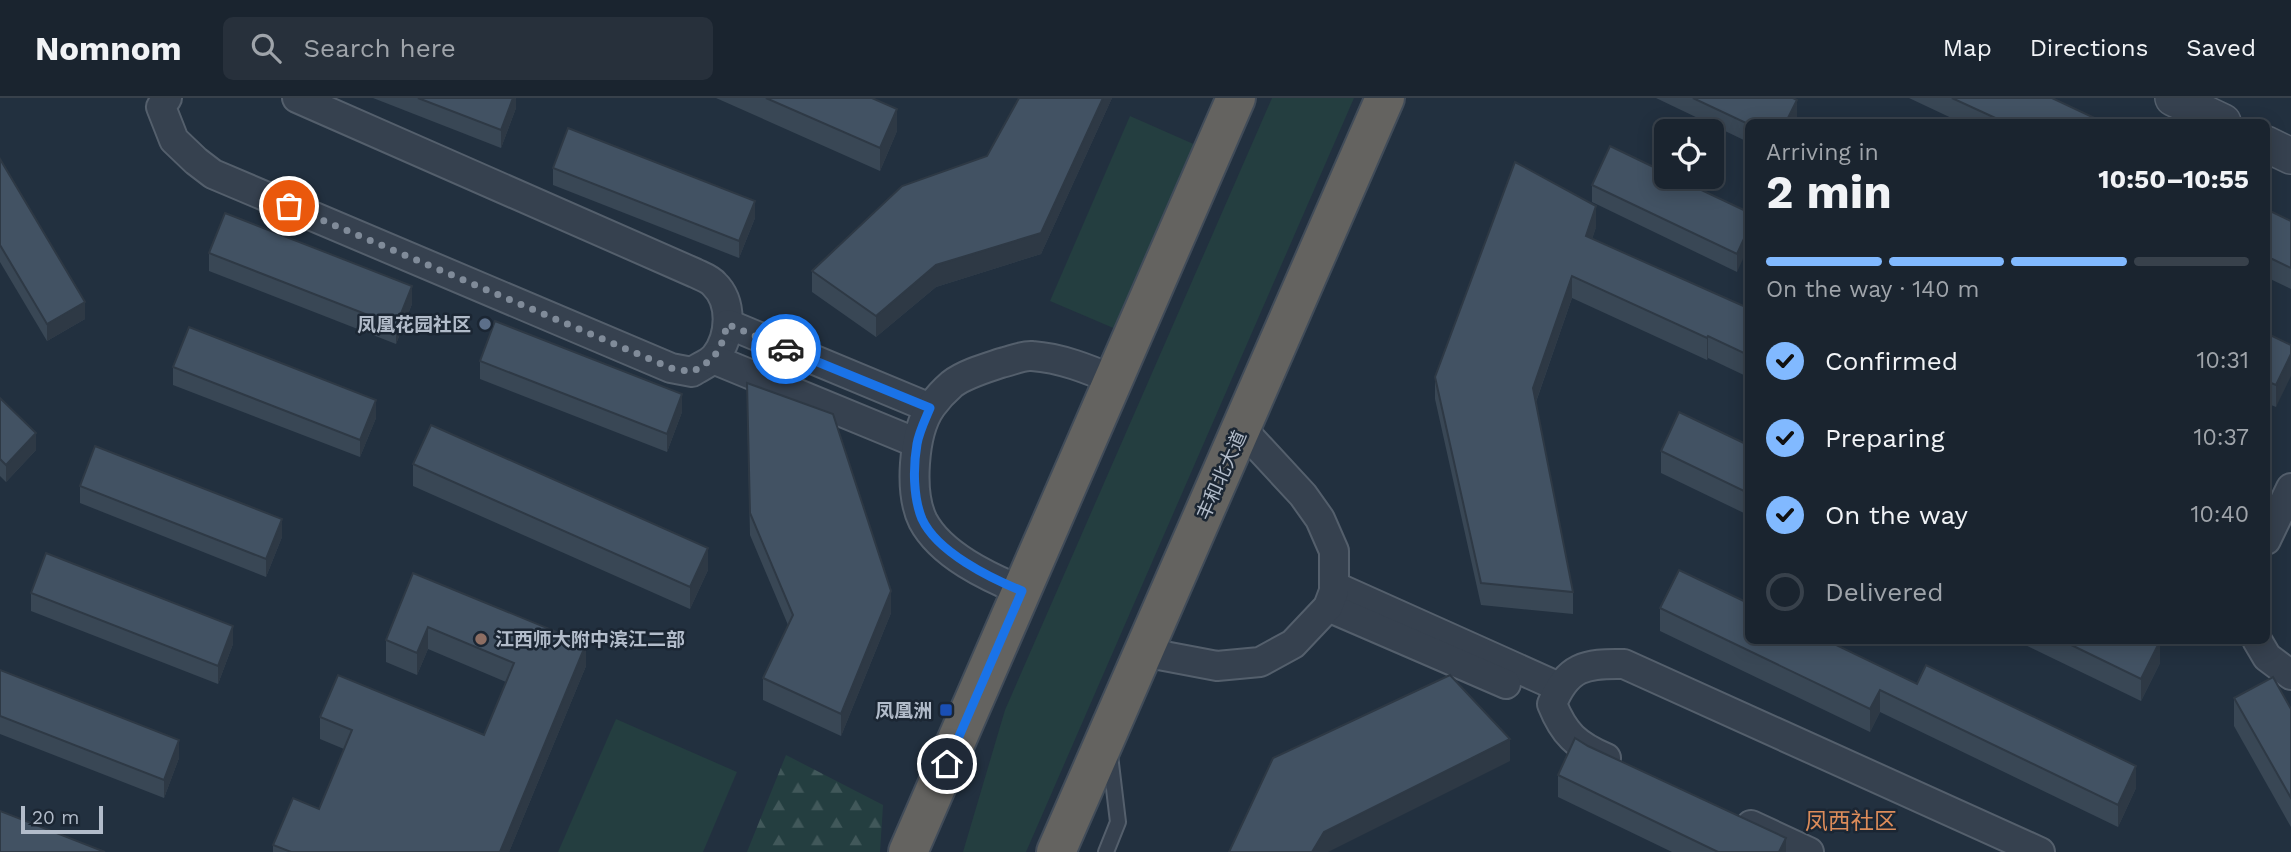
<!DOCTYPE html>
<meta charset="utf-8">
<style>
:root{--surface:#1a242f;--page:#27303b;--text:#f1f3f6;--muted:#9fa4aa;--line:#38414b;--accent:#81b9ff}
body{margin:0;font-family:"Work Sans","Noto Sans SC",sans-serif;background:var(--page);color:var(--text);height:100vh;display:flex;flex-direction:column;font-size:26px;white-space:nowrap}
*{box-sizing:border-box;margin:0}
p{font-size:23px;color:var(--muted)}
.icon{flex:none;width:38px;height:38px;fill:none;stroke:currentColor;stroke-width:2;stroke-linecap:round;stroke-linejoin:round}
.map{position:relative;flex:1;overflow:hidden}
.sheet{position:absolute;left:1745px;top:21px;width:525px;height:525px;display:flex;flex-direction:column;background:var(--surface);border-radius:10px;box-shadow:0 4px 18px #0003,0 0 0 2px var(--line)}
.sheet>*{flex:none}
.buttons{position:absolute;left:1654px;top:21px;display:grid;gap:14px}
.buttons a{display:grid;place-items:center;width:70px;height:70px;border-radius:10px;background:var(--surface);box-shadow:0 4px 18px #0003,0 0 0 2px var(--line);font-size:35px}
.scale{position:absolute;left:21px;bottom:18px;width:82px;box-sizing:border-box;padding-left:7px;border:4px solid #b2bcca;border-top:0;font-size:19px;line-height:24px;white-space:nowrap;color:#b2bcca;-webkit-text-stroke:5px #1b2633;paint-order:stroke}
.pin{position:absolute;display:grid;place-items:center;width:60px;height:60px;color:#fff;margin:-30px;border:4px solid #fff;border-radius:50%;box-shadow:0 2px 7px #0007}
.courier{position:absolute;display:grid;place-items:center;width:70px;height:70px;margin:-35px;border:5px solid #1a73e8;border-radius:50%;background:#fff;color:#222;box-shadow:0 2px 9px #0007}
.head em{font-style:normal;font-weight:700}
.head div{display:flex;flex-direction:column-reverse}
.head{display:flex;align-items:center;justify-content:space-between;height:119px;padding:0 21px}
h1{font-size:46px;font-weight:700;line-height:52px}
.bar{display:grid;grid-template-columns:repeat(4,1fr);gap:10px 7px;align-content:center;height:84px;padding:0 21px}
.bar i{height:9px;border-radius:5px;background:var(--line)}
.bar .active{background:var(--accent)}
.bar p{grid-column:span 4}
ol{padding:0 21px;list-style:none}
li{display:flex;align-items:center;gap:21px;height:77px}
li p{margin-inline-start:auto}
li .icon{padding:7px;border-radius:50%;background:var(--accent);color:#111;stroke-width:4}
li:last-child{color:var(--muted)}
li i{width:38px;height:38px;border:4px solid var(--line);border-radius:50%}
header{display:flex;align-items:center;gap:42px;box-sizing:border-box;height:98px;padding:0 35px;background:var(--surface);border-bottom:2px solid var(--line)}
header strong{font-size:33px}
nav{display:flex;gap:38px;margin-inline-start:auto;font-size:24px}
.search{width:490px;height:63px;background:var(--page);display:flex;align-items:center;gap:18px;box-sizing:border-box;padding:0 24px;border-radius:10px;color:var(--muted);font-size:26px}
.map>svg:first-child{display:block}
.grass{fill:#243e40}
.forest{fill:url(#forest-firs)}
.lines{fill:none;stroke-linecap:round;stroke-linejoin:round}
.service-casing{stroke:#545f6c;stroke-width:18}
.minor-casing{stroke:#545f6c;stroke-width:32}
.tertiary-casing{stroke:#545f6c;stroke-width:38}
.trunk-casing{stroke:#414c59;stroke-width:42}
.service{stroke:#36414f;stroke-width:14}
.minor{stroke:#36414f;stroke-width:28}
.tertiary{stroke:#36414f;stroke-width:35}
.trunk{stroke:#646360;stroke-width:38}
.wall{fill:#394755}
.shaded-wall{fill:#2e3945}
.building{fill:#425263;stroke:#2e3945;stroke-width:2}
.done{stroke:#808b99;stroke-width:7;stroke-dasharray:0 12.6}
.route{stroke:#1a73e8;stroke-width:9}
.service-dot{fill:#5c6f8a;stroke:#1b2633;stroke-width:2.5}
.education-dot{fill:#8d6e63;stroke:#1b2633;stroke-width:2.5}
.transit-dot{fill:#1a4fb4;stroke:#1b2633;stroke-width:2.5}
.labels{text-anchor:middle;stroke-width:5;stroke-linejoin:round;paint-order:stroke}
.poi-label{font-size:19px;font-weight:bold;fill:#b2bcca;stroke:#1b2633;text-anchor:end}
.street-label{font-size:19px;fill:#b2bcca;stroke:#1b2633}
.quarter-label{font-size:23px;fill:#dc8c5a;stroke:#1b2633}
</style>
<header>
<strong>Nomnom</strong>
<div class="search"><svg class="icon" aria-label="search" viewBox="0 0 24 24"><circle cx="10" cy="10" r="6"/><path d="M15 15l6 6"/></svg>Search here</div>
<nav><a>Map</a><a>Directions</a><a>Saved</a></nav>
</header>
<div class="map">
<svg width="2291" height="754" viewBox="0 0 2291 754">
<defs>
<pattern id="forest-firs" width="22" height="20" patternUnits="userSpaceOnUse" patternTransform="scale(1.75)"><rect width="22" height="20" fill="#243e40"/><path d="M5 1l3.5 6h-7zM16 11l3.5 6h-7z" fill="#41585a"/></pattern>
</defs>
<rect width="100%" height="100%" fill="#22303f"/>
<g class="grass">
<polygon points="1272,0 1354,0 1026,754 963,754 1005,612"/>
<polygon points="1130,18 1198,48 1118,232 1050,203"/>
<polygon points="616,621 737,674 703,754 558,754"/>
</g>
<polygon class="forest" points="786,657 883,707 880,754 747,754"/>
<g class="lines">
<g class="service-casing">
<polyline id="service" points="1106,754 1118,724 1110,657"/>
</g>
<g class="minor-casing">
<g id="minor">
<path d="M 167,0 L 161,9 L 174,42 L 196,63 L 213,76 L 671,270 L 692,274 C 699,269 710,265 715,259 C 731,239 733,204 714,186 C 710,181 701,178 695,175 L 297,0"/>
<polyline points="728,226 930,310"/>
<polyline points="713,261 917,345"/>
<polyline points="2266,442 2291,390"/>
<polyline points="1334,488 1559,589"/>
<path d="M 1022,493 C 988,479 941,457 923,423 C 909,395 913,335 931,309 C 936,302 945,292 952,286 C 965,276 986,270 1001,265 C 1011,263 1023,257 1032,258 C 1061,260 1088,271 1114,282"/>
<polyline points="1328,509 1506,586"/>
<polyline points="2257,542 2267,559 2291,577"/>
<polyline points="1143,554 1217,568 1260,564 1293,546 1328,509 1334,493 1334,453 1320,421 1303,397 1241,330"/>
<path d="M 1606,660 C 1576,647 1564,636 1552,606 C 1567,569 1585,565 1624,566 L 2040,754"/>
<polyline points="1751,727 1809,754"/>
</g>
</g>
<g class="tertiary-casing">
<g id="tertiary">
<polyline points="2173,0 2223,24"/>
<polyline points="2266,46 2291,58"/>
</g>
</g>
<g class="trunk-casing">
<g id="trunk">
<polyline points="908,754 1236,0"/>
<polyline points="1056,754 1385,0"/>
</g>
</g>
<use href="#service" class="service"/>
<use href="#minor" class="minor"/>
<use href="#tertiary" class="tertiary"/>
<use href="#trunk" class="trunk"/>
</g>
<g class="wall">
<polygon points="373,0 516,0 516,10 501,50"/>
<polygon points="716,0 872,0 897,33 880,73"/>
<polygon points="1019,0 1112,0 1041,156 936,189 876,239 812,194 812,173 987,58"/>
<polygon points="1656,0 1793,0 1797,19 1748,24 1748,44"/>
<polygon points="1909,0 2052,0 2103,24 1960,24"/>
<polygon points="0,61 85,221 47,243 0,164"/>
<polygon points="553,70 755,120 739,160 553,87"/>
<polygon points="1592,87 1748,114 1737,174 1592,104"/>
<polygon points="2266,111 2291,123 2291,191 2266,179"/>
<polygon points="1596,129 1592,141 1748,210 1748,279 1708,260 1707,262 1572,200 1536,304 1573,494 1573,516 1481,507 1435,301 1435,279"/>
<polygon points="209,155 412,206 396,246 209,173"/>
<polygon points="2266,235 2291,247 2276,309 2266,305"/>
<polygon points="480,263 682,314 667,354 480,281"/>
<polygon points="173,269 376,320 360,359 173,287"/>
<polygon points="0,300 36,352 6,384 0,378"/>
<polygon points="747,307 891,515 841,638 763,602 763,580 788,527 750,437"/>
<polygon points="1748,347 1748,417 1661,375 1661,353"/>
<polygon points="413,366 708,472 690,511 413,388"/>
<polygon points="80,388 282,439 266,479 80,405"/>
<polygon points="413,475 586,568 509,754 273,754 273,747 319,711 344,651 320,641 320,619 484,637 506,584 428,551 417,577 386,564 386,542"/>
<polygon points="31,495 233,546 218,586 31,513"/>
<polygon points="1660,510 1917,586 2136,690 2118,729 1880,614 1870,634 1660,533"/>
<polygon points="2015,542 2159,542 2160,565 2141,603"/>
<polygon points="0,572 179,660 164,700 0,636"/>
<polygon points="2234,600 2291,611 2291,729 2234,628"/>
<polygon points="1588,648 1786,754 1672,754 1558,699 1558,677"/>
</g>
<g class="shaded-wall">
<polygon points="513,0 516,0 516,10 501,50 501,32"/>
<polygon points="1103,0 1112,0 1041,156 936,189 876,239 876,218"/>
<polygon points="1797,2 1797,19 1794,24 1786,24"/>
<polygon points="897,11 897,33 880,73 880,50"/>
<polygon points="755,103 755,120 739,160 739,143"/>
<polygon points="1596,108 1596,129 1586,159 1586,138"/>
<polygon points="1748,132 1748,150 1737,174 1737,156"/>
<polygon points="1572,178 1572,200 1533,312 1533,290"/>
<polygon points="412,188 412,206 396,246 396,228"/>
<polygon points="85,204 85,221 47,243 47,226"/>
<polygon points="1708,238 1708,260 1707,262 1707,240"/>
<polygon points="2291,256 2291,278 2276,309 2276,287"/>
<polygon points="682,296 682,314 667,354 667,336"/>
<polygon points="376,302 376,320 360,359 360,342"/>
<polygon points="36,335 36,352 6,384 6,367"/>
<polygon points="282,421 282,439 266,479 266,461"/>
<polygon points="708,450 708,472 690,511 690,489"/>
<polygon points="891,493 891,515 841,638 841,616"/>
<polygon points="233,528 233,546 218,586 218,568"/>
<polygon points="428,529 428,551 417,577 417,555"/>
<polygon points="2160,543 2160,565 2141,603 2141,581"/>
<polygon points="586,546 586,568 509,754 500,754"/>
<polygon points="1880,592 1880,614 1870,634 1870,611"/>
<polygon points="1510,641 1510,663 1328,754 1312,754 1324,734"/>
<polygon points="179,642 179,660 164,700 164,682"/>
<polygon points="2136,668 2136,690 2118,729 2118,707"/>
<polygon points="1786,740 1786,754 1779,754"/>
</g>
<g class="building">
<polygon points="418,0 513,0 501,32"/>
<polygon points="766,0 872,0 897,11 880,50"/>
<polygon points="1019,0 1103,0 1041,135 936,167 876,218 812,173 902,88 987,58"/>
<polygon points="1693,0 1793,0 1797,2 1786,24 1748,24 1748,26"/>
<polygon points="1952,0 2052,0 2103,24 2004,24"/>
<polygon points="568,30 755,103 739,143 553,70"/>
<polygon points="1610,48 1666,75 1666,79 1674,79 1748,114 1748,132 1737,156 1592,87"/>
<polygon points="0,61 85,204 47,226 0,147"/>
<polygon points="1515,64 1596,108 1586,138 1748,210 1748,257 1708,238 1707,240 1572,178 1533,290 1573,494 1481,485 1435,279"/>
<polygon points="2266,111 2291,123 2291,170 2266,158"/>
<polygon points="225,115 412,188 396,228 209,155"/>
<polygon points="495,223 682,296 667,336 480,263"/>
<polygon points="189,229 376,302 360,342 173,269"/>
<polygon points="2266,235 2291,247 2291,256 2276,287 2266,283"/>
<polygon points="747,285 833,316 891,493 841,616 763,580 793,517 750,415"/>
<polygon points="0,300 36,335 6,367 0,361"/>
<polygon points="1679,314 1748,347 1748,395 1661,353"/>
<polygon points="431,327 708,450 690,489 413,366"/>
<polygon points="95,348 282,421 266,461 80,388"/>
<polygon points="46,455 233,528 218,568 31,495"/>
<polygon points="1679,472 1748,505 1748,542 1826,542 1917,586 1926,567 2136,668 2118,707 1880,592 1870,611 1660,510"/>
<polygon points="413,475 586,546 500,754 291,754 273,747 293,700 319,711 352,632 320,619 338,577 484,637 514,565 428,529 417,555 386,542"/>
<polygon points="2061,542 2159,542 2160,543 2141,581"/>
<polygon points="0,572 179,642 164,682 0,618"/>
<polygon points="1450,577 1510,641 1324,734 1312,754 1229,754 1273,660"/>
<polygon points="2273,579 2291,611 2291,700 2234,600"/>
<polygon points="1575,640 1588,648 1786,740 1779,754 1718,754 1558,677"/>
<polygon points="0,713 105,754 0,754"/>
</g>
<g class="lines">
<path class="done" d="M 289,108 L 671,270 L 692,274 C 716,260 721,254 727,226 L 786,251"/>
<path class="route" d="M 786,251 L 930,310 C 925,322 919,334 917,346 C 913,369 913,399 922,421 C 937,454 990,480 1022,493 L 947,666"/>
</g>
<circle class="service-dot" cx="485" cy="226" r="7"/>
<circle class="education-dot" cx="481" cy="541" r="7"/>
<rect class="transit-dot" x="939" y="605" width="14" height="14" rx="3.5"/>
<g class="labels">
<g class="poi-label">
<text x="471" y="233">凤凰花园社区</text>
<text x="495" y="548" text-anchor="start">江西师大附中滨江二部</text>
<text x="932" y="619">凤凰洲</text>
</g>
<g class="street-label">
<text transform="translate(1221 377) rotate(-66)" y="7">丰和北大道</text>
</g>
<g class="quarter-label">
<text x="1851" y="731">凤西社区</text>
</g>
</g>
</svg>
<div class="buttons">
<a><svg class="icon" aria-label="locate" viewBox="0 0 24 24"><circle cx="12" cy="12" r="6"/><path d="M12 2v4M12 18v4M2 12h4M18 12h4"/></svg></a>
</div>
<div class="scale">20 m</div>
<div class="pin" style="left:289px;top:108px;background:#ea580c"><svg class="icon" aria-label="bag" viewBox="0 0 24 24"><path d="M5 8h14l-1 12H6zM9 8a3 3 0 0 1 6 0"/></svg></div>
<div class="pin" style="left:947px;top:666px;background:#1f2937"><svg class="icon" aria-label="home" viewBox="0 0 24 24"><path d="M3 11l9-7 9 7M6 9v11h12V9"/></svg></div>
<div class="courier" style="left:786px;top:251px"><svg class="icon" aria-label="car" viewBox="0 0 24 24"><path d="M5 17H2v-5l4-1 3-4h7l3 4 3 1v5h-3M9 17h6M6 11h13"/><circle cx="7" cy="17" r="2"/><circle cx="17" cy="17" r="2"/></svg></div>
<section class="sheet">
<div class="head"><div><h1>2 min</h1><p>Arriving in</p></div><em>10:50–10:55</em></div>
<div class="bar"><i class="active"></i><i class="active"></i><i class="active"></i><i></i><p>On the way · 140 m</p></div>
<ol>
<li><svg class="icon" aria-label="check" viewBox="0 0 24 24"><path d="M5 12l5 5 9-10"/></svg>Confirmed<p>10:31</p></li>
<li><svg class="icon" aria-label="check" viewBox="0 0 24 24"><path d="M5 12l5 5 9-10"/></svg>Preparing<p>10:37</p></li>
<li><svg class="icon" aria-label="check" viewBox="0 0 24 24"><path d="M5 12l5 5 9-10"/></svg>On the way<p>10:40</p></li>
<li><i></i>Delivered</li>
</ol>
</section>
</div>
